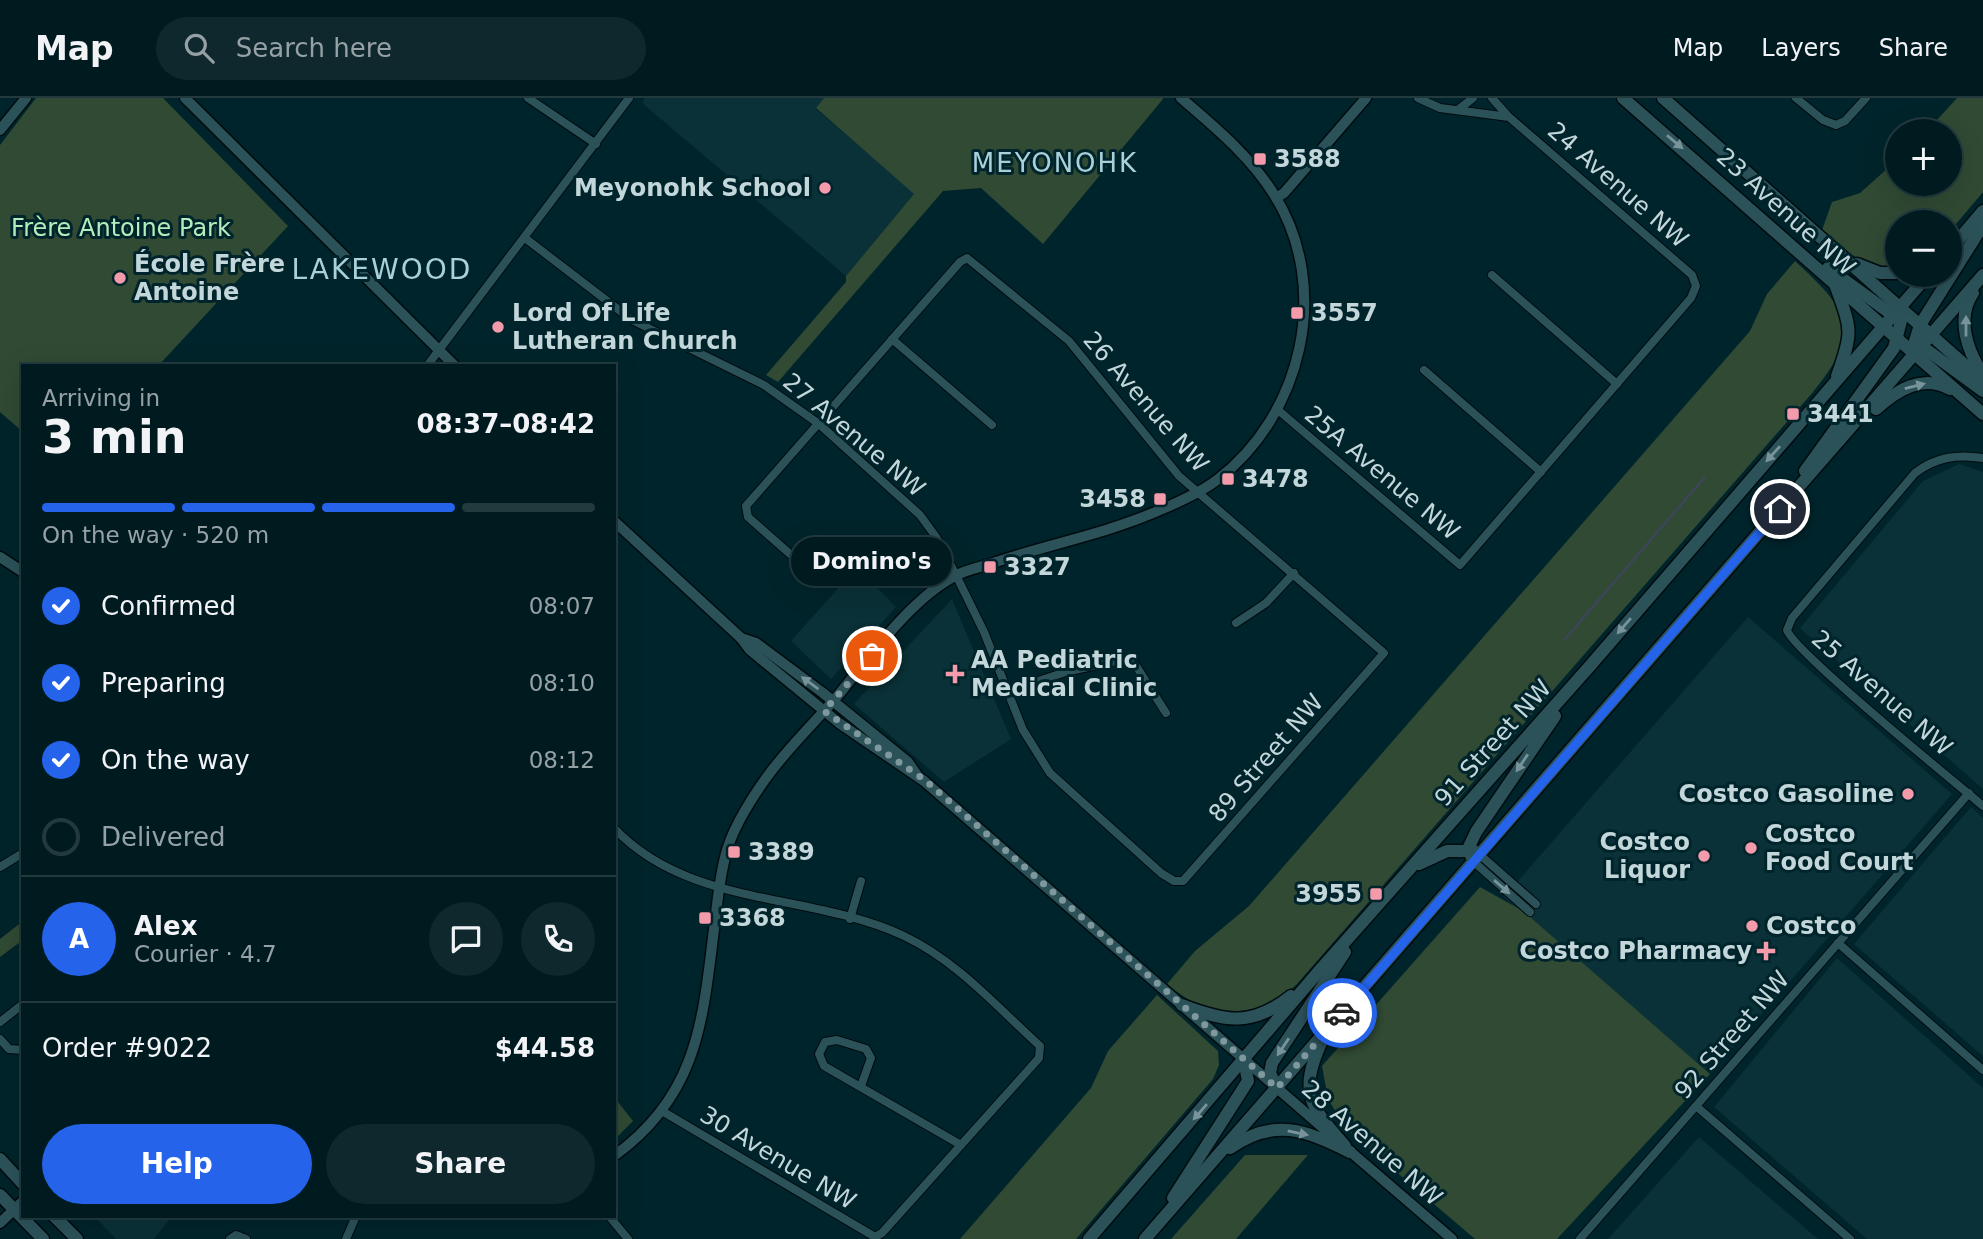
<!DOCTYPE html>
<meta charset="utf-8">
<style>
:root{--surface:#001b20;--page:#0e282d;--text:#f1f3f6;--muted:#95a1a5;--line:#22393e;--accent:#2563eb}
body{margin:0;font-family:"DejaVu Sans",sans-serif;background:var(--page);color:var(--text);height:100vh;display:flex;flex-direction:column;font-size:26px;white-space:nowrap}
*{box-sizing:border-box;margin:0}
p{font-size:23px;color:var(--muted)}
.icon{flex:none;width:38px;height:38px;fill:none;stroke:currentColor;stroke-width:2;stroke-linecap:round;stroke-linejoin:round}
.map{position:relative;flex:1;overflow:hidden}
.panel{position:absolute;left:21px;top:266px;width:595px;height:854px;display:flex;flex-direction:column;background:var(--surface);border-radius:0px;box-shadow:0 7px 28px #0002,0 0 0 2px var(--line)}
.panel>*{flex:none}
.tools{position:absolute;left:1885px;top:21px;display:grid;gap:14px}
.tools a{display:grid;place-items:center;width:77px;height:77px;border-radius:50%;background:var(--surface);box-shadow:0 7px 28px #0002,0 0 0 2px var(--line);font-size:35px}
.pin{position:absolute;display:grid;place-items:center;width:60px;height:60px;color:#fff;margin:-30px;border:4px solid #fff;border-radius:50%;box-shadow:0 2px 7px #0007}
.courier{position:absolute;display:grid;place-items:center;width:70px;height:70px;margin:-35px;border:5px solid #2563eb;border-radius:50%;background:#fff;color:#222;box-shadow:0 2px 9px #0007}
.bubble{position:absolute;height:49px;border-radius:24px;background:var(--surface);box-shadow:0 7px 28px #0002,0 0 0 2px var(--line);font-size:23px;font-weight:800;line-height:49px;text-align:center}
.head em{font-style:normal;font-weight:800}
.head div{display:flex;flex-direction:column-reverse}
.head{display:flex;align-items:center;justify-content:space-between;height:119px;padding:0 21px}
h1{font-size:46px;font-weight:800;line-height:52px}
.bar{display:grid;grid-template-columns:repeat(4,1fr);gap:10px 7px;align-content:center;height:84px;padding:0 21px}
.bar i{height:9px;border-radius:5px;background:var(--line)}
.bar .on{background:var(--accent)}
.bar p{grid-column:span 4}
.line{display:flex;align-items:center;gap:18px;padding:0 21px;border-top:2px solid var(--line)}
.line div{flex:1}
.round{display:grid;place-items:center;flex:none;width:74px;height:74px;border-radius:37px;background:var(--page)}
ol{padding:0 21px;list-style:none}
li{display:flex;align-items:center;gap:21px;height:77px}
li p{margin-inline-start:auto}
li .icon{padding:7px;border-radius:50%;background:var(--accent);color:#fff;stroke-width:4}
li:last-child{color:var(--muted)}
li i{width:38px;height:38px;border:4px solid var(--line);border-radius:50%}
.primary-button{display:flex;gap:14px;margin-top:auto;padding:14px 21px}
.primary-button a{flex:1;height:80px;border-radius:42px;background:var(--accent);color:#fff;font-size:28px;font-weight:800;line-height:80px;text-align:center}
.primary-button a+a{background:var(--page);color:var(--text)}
header{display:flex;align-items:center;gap:42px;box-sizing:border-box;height:98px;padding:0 35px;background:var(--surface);border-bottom:2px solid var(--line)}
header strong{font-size:33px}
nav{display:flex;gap:38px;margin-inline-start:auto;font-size:24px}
.search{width:490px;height:63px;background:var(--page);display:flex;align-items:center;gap:18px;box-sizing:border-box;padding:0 24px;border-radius:38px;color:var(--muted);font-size:26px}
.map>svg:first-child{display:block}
.built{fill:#0a3137}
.green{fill:#304a34}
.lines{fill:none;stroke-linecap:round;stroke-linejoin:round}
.stream{stroke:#3e455b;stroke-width:2.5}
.minor-casing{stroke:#000c0f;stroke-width:10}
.tertiary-casing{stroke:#000c0f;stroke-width:13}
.secondary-casing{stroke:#000c0f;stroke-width:15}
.minor{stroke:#2c5259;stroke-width:8}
.tertiary{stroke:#2c5259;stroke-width:10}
.secondary{stroke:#2c5259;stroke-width:12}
.oneway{fill:#78949a}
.done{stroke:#7f989d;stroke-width:7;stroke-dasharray:0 12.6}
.route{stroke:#2563eb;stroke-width:9}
.poi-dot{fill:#f39aab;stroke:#00242b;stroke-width:2.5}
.labels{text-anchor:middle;stroke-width:6;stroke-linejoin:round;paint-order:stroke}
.poi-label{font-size:24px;font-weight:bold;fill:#c3d7db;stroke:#00242b;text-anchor:start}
.street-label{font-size:24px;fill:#c3d7db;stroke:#00242b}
.park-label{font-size:24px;fill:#b1eebb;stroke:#00242b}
.neighbourhood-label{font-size:26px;letter-spacing:2px;fill:#a8d1d9;stroke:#00242b}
.quarter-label{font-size:28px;letter-spacing:2px;fill:#a8d1d9;stroke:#00242b}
</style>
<header>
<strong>Map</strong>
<div class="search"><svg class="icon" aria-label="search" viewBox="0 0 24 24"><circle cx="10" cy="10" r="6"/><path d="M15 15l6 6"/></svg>Search here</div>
<nav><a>Map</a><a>Layers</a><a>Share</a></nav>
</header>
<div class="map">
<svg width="1983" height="1141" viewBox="0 0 1983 1141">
<rect width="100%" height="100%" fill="#00242b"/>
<g class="built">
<polygon points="645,0 824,0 816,11 915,96 846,178 642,5"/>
<polygon points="1959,366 1983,374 1983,691 1800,530 1923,383"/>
<polygon points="857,469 896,509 831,581 791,543"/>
<polygon points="952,501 1011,641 944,684 854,606"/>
<polygon points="1748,519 1952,696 1710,976 1504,799"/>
<polygon points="1971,709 1983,720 1983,958 1854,846"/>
<polygon points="1837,860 1983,990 1983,1141 1867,1141 1714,1009"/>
<polygon points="1699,1039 1818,1141 1608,1141"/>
<polygon points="94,1118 172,1118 154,1141 116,1141"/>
</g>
<g class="green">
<polygon points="36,0 163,0 288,128 158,268 23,268 23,334 0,314 0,47"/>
<polygon points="824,0 1162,0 1163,1 1043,146 981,90 943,93 778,284 766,277 846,184 846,178 914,96 816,10"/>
<path d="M 1957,0 L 1983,0 L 1983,94 L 1950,133 L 1950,124 L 1897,124 L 1897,169 C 1863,171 1846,153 1822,132 L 1832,104 L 1860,95 L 1897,62 L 1897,86 L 1950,86 L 1950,33 L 1927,33 Z"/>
<path d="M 1795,163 C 1848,212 1864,232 1813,294 L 1297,886 C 1254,926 1211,923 1167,886 L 1195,853 L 1249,808 L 1750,233 L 1767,196 Z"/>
<polygon points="1480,789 1523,813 1710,976 1557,1141 1475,1141 1346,1031 1328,1001 1322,968"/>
<polygon points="23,823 23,842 0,859 0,841"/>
<polygon points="1157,897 1218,953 1219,967 1213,981 1076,1141 960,1141 1091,990 1108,953"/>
<polygon points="614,999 633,1023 614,1042"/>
<polygon points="1245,1057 1308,1057 1236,1141 1171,1141"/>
</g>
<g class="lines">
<polyline class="stream" points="1565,541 1705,379"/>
<g class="minor-casing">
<g id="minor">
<polyline points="528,0 596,46"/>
<polyline points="1492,0 1507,17"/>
<polyline points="1796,0 1823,22 1836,27 1845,23 1866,0"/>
<polyline points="1459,11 1473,0"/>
<polyline points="525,140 632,222 764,287 819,326 920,417 936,439 956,477 984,534 1023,632 1050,675 1161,775 1174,783 1183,783 1384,555 1179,378 1069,243 967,160 960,164 746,408 748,419 790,456"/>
<polyline points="1492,177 1617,286"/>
<polyline points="892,241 992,327"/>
<polyline points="427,268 629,0"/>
<polyline points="1424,272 1541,374"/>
<polyline points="1278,312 1460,467 1691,200 1696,188 1692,177 1509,19 1440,10 1418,0"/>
<path d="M 1983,360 C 1957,356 1936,359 1915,375 L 1792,520 L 1787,532 C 1793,553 1955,684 1983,708"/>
<polyline points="1236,525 1266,505 1294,475"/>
<polyline points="1007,593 1069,573 1131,560 1166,615"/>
<path d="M 614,730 C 689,810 811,794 904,838 C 957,863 997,909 1040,948 L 1039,960 L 882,1135 L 875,1139 L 662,1013"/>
<polyline points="1480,757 1536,806"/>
<polyline points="1474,764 1530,814"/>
<polyline points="0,769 23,755"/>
<polyline points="850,821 861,783"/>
<polyline points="1838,845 1983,972"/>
<polyline points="0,924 23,906"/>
<polyline points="0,941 9,951 23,952"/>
<polyline points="861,988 871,960 866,951 837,942 825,944 819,956 824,968 961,1047"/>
<polyline points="1696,1008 1850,1141"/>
<polyline points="609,1118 628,1141"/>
<polyline points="230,1141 236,1137 246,1141"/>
<polyline points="346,1141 356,1118"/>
<polyline points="1580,1141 1969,695"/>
</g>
</g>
<g class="tertiary-casing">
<g id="tertiary">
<polyline points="185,0 455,268"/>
<polyline points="0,32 26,0"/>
<polyline points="1276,100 1284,95 1366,0"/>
<polyline points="614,423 741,540 750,552 839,625 924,683 1330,1036"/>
<polyline points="0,459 23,474"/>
<polyline points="741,540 756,545 823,595 908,664 917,677"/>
<polyline points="1345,1049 1452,1141"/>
<path d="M 614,1058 C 700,996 703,919 715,823 C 718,800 720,775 727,752 C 734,728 750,703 764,683 C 784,654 811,628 835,601 C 868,562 909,502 955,478 C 967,471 983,469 996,464 C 1050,446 1108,435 1160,412 C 1179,404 1201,394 1217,382 C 1302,317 1332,191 1275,98 C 1251,59 1216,30 1181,0"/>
<polyline points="0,1125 23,1103"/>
</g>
</g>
<g class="secondary-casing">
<g id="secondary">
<polyline points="1623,0 1983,316"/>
<polyline points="1663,0 1983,283"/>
<polyline points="1950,152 1983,113"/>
<polyline points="1857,166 1880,175 1897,175"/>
<polyline points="1828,170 1898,221"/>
<path d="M 1835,186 C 1851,231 1854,232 1837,278"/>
<path d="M 1973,195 C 1956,220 1967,253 1983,276"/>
<polyline points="1916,244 1983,293"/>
<polyline points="1915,256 1915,243 1920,227 1983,127"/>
<path d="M 1876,311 C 1897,292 1922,276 1950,291"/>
<polyline points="1805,373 1894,250 1901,223 1900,210"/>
<polyline points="1474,764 1468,751 1476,734 1555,618"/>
<polyline points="1419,766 1447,753 1474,753"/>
<path d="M 1182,907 C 1226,924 1252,929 1291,898"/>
<path d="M 1321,945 C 1298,996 1311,1009 1345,1048"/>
<polyline points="1277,991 1270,975 1272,965 1345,854"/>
<path d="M 1230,1050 C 1275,1019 1305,1032 1350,1054"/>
<polyline points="0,1061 23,1086"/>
<polyline points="0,1097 43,1141"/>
<polyline points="1173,1100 1248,983 1244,962"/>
<polyline points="54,1118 77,1141"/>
<polyline points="1089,1141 1320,872 1589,569 1928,177"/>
<polyline points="1145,1141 1983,177"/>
</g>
</g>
<use href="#minor" class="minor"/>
<use href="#tertiary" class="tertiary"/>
<use href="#secondary" class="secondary"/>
</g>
<defs><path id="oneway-solid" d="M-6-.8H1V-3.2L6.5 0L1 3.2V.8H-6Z" transform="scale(1.75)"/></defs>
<g class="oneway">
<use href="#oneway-solid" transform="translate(1675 44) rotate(40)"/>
<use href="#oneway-solid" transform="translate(1966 228) rotate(-90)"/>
<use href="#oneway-solid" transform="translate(1915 288) rotate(-14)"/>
<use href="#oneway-solid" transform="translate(1773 356) rotate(132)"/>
<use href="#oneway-solid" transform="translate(1624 528) rotate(131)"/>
<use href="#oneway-solid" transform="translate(810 585) rotate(-144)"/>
<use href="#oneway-solid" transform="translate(1522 665) rotate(124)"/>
<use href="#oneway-solid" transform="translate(1502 789) rotate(41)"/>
<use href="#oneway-solid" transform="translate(1283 949) rotate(124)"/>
<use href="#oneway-solid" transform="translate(1200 1014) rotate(131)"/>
<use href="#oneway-solid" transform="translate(1298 1035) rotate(12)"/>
</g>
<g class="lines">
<polyline class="done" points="872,558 824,613 925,682 1277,990 1342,915"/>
<polyline class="route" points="1342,915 1780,411"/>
</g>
<g class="poi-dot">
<rect x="1253" y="54" width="14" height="14" rx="3.5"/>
<circle cx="825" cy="90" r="7"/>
<circle cx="120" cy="180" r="7"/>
<rect x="1290" y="208" width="14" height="14" rx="3.5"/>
<circle cx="498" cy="229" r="7"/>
<rect x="1786" y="309" width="14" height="14" rx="3.5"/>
<rect x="1221" y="374" width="14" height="14" rx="3.5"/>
<rect x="1153" y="394" width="14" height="14" rx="3.5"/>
<rect x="983" y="462" width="14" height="14" rx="3.5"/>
<path d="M951.5 565.5h7v7h7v7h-7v7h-7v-7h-7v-7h7z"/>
<circle cx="1908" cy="696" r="7"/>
<circle cx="1751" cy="750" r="7"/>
<rect x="727" y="747" width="14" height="14" rx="3.5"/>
<circle cx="1704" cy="758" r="7"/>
<rect x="1369" y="789" width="14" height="14" rx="3.5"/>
<rect x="698" y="813" width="14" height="14" rx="3.5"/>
<circle cx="1752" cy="828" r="7"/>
<path d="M1762.5 842.5h7v7h7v7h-7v7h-7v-7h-7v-7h7z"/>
</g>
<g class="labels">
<g class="poi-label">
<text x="1274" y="69">3588</text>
<text x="811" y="98" text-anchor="end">Meyonohk School</text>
<text x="134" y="174">École Frère<tspan x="134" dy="28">Antoine</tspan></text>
<text x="512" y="223">Lord Of Life<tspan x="512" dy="28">Lutheran Church</tspan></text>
<text x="1311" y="223">3557</text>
<text x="1807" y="324">3441</text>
<text x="1242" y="389">3478</text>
<text x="1146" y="409" text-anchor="end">3458</text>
<text x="1004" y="477">3327</text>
<text x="971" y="570">AA Pediatric<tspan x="971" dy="28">Medical Clinic</tspan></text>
<text x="1894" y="704" text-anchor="end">Costco Gasoline</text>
<text x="1765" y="744">Costco<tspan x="1765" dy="28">Food Court</tspan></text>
<text x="1690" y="752" text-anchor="end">Costco<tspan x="1690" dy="28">Liquor</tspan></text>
<text x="748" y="762">3389</text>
<text x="1362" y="804" text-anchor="end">3955</text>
<text x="719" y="828">3368</text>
<text x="1766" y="836">Costco</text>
<text x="1752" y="861" text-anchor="end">Costco Pharmacy</text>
</g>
<g class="street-label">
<text transform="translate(1618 87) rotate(41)" y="8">24 Avenue NW</text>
<text transform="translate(1786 114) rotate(42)" y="8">23 Avenue NW</text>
<text transform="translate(1146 304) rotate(49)" y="8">26 Avenue NW</text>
<text transform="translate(854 337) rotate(40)" y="8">27 Avenue NW</text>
<text transform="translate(1382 375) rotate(40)" y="8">25A Avenue NW</text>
<text transform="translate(1882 595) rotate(41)" y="8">25 Avenue NW</text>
<text transform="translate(1493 645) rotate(-48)" y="8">91 Street NW</text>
<text transform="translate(1266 660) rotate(-49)" y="8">89 Street NW</text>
<text transform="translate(1732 937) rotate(-49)" y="8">92 Street NW</text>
<text transform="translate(1372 1045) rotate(41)" y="8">28 Avenue NW</text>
<text transform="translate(778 1060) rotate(31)" y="8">30 Avenue NW</text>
</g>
<g class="park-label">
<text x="121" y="138">Frère Antoine Park</text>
</g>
<g class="neighbourhood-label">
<text x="1055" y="74">MEYONOHK</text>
</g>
<g class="quarter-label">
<text x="382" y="181">LAKEWOOD</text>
</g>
</g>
</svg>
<div class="tools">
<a>+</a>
<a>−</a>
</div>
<div class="pin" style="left:872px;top:558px;background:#ea580c"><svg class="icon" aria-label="bag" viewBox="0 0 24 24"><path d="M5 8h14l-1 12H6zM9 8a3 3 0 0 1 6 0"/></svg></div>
<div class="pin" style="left:1780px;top:411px;background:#1f2937"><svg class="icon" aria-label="home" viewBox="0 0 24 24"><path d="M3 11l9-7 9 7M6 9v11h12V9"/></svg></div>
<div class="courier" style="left:1342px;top:915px"><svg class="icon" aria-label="car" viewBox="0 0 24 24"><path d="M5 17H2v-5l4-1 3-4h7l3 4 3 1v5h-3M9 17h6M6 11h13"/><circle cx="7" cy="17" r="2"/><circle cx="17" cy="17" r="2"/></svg></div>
<div class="bubble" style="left:791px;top:439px;width:161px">Domino's</div>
<section class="panel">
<div class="head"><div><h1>3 min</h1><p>Arriving in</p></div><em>08:37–08:42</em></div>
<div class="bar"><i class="on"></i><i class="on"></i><i class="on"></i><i></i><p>On the way · 520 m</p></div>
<ol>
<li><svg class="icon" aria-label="check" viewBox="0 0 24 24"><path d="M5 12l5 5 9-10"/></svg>Confirmed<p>08:07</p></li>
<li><svg class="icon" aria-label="check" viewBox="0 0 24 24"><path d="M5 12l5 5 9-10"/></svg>Preparing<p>08:10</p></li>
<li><svg class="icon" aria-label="check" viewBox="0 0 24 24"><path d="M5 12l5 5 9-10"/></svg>On the way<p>08:12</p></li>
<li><i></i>Delivered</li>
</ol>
<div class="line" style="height:126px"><b class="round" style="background:var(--accent);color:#fff">A</b><div><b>Alex</b><p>Courier · 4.7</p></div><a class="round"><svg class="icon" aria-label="chat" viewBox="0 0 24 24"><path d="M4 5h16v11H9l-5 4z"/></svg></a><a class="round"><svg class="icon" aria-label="phone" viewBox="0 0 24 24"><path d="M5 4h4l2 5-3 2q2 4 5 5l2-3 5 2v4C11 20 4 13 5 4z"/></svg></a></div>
<div class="line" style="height:91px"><div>Order #9022</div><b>$44.58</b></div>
<div class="primary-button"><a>Help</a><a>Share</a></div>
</section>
</div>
